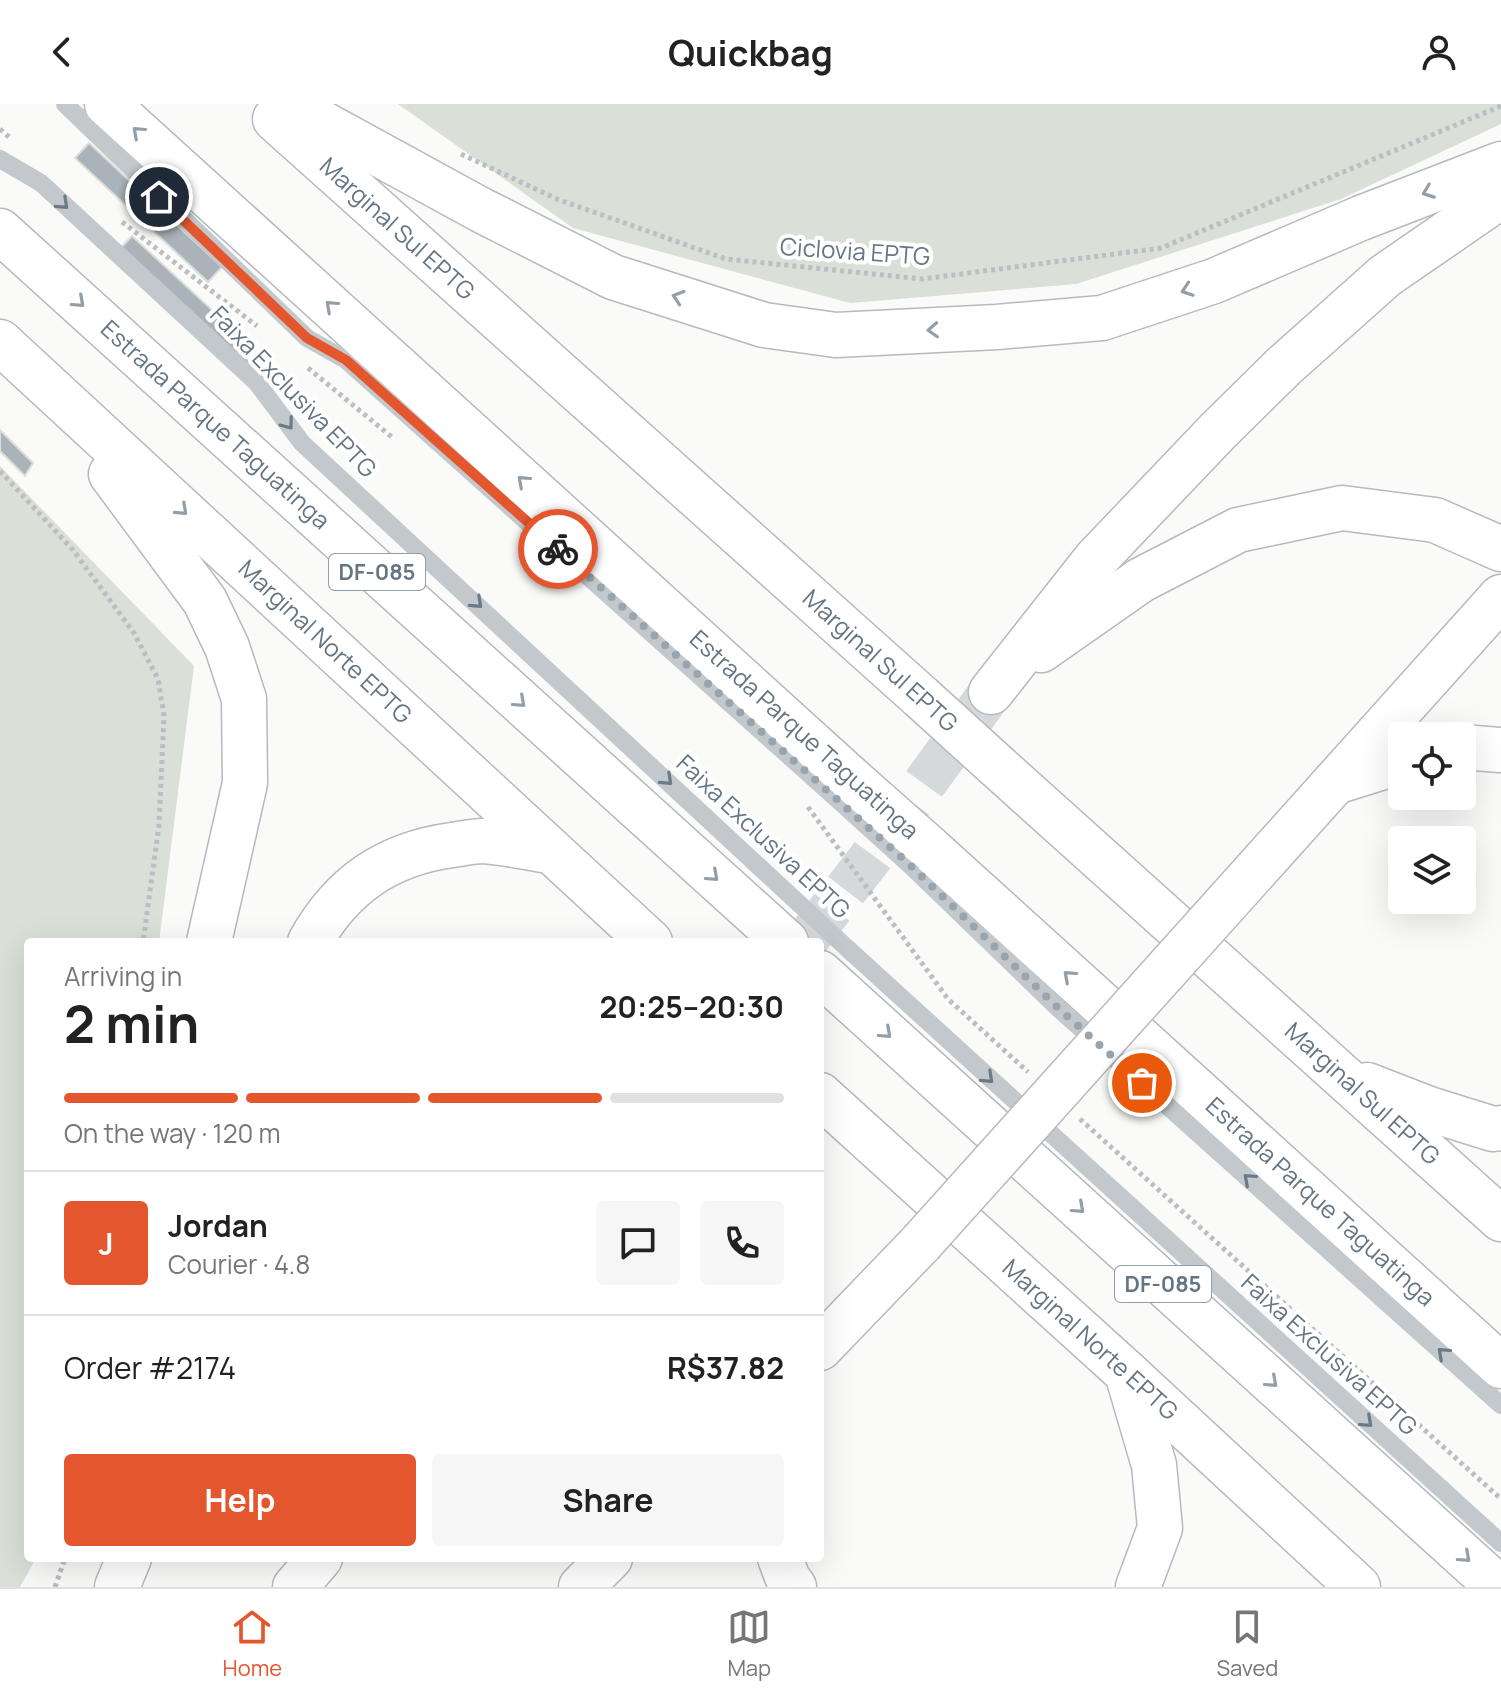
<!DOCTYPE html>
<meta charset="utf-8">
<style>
:root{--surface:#fff;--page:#f6f6f6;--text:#222;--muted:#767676;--line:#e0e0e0;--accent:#e4572e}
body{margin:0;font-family:Manrope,sans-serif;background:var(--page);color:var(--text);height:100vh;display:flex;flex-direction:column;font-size:30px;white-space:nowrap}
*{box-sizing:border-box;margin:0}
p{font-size:26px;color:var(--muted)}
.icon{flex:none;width:44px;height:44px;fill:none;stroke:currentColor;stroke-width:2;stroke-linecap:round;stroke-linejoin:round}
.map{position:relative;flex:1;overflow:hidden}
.side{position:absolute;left:24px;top:834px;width:800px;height:624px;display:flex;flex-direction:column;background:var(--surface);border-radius:8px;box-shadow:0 8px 32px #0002}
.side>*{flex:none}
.fabs{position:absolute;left:1388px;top:618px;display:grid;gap:16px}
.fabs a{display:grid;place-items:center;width:88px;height:88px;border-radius:8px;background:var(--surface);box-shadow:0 8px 32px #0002;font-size:40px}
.pin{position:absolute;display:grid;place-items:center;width:68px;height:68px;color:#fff;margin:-34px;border:4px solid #fff;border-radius:50%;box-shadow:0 2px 8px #0007}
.courier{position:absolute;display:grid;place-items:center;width:80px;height:80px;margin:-40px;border:6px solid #e4572e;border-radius:50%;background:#fff;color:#222;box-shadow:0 2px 10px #0007}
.summary em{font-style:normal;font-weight:700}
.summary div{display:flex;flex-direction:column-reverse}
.summary{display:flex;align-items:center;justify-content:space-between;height:136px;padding:0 40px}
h1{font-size:52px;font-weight:700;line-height:60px}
.bar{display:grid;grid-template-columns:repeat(4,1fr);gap:12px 8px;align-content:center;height:96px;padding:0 40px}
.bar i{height:10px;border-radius:6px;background:var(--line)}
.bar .on{background:var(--accent)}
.bar p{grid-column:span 4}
.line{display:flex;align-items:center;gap:20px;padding:0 40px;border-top:2px solid var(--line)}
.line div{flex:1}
.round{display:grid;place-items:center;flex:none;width:84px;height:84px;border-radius:8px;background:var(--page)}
.primary-button{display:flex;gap:16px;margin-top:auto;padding:16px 40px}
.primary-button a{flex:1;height:92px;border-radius:8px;background:var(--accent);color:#fff;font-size:32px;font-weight:700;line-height:92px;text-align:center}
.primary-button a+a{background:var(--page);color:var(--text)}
header{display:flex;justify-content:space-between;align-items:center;height:104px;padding:0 40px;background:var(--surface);font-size:36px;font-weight:700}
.tab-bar{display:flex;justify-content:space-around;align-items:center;height:112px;border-top:2px solid var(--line);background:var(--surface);font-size:22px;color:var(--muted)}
.tab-bar a{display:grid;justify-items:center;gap:4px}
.tab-bar .on{color:var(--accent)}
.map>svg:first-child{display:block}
.green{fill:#dadfd7}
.building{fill:#aab3b9;stroke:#dcdcda;stroke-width:2}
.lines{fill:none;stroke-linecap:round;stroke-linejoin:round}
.primary-tunnel{stroke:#d5d9db;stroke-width:44;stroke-dasharray:44 22;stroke-linecap:butt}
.secondary-casing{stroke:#b3babf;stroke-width:47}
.primary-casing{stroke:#b5babe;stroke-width:47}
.motorway-casing{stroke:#b4b9bd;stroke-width:47}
.path{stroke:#bbbfc2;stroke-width:5;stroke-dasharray:4 4;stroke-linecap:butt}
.service{stroke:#c3c8cc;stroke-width:18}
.secondary{stroke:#fff;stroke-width:44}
.primary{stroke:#fff;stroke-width:44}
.motorway{stroke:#fff;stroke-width:44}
.primary-bridge-casing{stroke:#b5babe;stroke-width:47;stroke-linecap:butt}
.motorway-bridge-casing{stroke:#b4b9bd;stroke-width:47;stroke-linecap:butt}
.service-bridge{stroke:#c3c8cc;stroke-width:18}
.primary-bridge{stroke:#fff;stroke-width:44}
.motorway-bridge{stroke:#fff;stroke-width:44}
.oneway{stroke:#939fa8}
.oneway2{stroke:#6a7a87}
.done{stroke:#99a4ac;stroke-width:8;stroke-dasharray:0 14.4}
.route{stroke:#e4572e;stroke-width:10}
.labels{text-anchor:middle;stroke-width:8;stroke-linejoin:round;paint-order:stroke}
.shield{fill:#fff;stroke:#939fa8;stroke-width:2}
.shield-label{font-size:22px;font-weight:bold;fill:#657683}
.street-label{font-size:24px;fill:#657683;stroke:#fff}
</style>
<header><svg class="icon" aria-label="back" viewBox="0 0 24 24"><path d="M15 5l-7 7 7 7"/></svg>Quickbag<svg class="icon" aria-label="person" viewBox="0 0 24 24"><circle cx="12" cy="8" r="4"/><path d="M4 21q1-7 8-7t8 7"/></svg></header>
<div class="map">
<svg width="1501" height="1483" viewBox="0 0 1501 1483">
<rect width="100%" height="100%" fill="#fafaf8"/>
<g class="green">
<polygon points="398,0 1501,0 1501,20 1341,95 1076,180 850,199 573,124"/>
<polygon points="0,362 194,562 159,838 28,838 28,1454 36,1454 20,1483 0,1483"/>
</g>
<g class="building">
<polygon points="89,39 222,163 208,178 75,54"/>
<polygon points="132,132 266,256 254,269 117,148"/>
<polygon points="0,326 33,359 25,372 0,347"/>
</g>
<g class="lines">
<polyline class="primary-tunnel" points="805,838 868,757 991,588"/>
<g class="secondary-casing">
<polyline id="secondary" points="1335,678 1501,493"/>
</g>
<g class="primary-casing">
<g id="primary">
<polyline points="287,0 481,106 613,173 764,221 836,231 997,223 1102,214 1214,177 1361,114 1501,60"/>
<polyline points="275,15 921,593"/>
<polyline points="0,238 650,838"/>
<polyline points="111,370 205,497 227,543 244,595 245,679 209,838"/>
<polyline points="1041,546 1141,476 1238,426 1342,404 1435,416 1501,445"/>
<polyline points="991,588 1095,456 1218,327 1284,262 1385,172 1501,92"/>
<polyline points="1462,643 1501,646"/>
<polyline points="997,662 1501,1115"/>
<polyline points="1265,756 1335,678 1402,657"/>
<path d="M 310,838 C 342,781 387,750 452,741 C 462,740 472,737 482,737 C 504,738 528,744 549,747"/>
<polyline points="1367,981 1429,1005 1493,1025 1501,1024"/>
<polyline points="820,991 1127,1269 1358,1483"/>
<polyline points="820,1244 921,1139"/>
<polyline points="1127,1269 1154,1361 1160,1424 1138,1483"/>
<polyline points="780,1454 788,1475 794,1483"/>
<polyline points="117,1483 129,1454"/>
<polyline points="295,1483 320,1454"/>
<polyline points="581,1483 610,1454"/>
</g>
</g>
<g class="motorway-casing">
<g id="motorway">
<polyline points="107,0 850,674"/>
<polyline points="0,127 786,838"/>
<polyline points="928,743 1501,1262"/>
<polyline points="820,869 1498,1483"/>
</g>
</g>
<g class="path">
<polyline points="0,25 9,33"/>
<polyline points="461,50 557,95 726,155 922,175 1161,144 1501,2"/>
<polyline points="122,118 257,222"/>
<polyline points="308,264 393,334"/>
<polyline points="0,367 73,446 134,529 158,575 164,611 159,721 143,838"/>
<polyline points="808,703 948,895 1028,968"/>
<polyline points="1080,1015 1501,1395"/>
<polyline points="55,1483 65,1454"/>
</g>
<g class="service">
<polyline points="65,0 307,234 346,256 836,694"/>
<polyline points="0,55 41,79 257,279 302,339 780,782"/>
<polyline points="910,761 1058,904 1501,1301"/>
<polyline points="848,845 1501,1439"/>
</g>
<use href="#secondary" class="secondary"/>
<use href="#primary" class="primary"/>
<use href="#motorway" class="motorway"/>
<g class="primary-bridge-casing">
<g id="primary-bridge">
<polyline points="921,593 997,662"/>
<polyline points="921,1139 1265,756"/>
</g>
</g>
<g class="motorway-bridge-casing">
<polyline id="motorway-bridge" points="850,674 928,743"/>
</g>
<g class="service-bridge">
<polyline points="836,694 910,761"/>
<polyline points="780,782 848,845"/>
</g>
<use href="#primary-bridge" class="primary-bridge"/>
<use href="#motorway-bridge" class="motorway-bridge"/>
</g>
<defs><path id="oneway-chevron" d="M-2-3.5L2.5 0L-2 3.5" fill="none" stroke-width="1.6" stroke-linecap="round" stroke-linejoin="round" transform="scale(2)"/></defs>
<g class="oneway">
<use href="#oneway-chevron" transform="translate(138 28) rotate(-138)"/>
<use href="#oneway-chevron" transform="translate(1428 88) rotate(159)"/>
<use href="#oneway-chevron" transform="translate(1187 186) rotate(161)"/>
<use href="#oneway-chevron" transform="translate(678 193) rotate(-162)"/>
<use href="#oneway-chevron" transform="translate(79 198) rotate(42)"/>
<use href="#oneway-chevron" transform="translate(331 202) rotate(-138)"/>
<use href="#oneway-chevron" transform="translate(933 226) rotate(177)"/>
<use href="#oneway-chevron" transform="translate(523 377) rotate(-138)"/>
<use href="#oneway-chevron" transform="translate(182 406) rotate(43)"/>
<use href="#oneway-chevron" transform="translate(520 598) rotate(42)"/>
<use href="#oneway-chevron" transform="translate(713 772) rotate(42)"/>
<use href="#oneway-chevron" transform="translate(1069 872) rotate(-138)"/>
<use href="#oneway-chevron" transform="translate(886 929) rotate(42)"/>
<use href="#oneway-chevron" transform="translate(1079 1104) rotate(42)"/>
<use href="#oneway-chevron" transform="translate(1272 1278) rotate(42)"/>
<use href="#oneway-chevron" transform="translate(1465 1453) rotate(42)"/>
</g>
<g class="oneway2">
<use href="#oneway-chevron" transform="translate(63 100) rotate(43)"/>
<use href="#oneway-chevron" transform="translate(288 320) rotate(53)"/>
<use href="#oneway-chevron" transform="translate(477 499) rotate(43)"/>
<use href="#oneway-chevron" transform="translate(667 676) rotate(43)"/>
<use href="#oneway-chevron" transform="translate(988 974) rotate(43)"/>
<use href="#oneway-chevron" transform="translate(1249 1075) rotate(-138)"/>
<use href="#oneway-chevron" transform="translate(1443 1249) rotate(-138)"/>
<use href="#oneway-chevron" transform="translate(1367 1318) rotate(42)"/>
</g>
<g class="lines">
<polyline class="done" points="558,445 910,761 1058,904 1142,979"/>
<polyline class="route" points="159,93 307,234 346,256 558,445"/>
</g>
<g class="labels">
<g class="shield">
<rect x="329" y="450" width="96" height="36" rx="6"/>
<rect x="1115" y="1162" width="96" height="36" rx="6"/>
</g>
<g class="shield-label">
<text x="377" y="476">DF-085</text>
<text x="1163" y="1188">DF-085</text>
</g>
<g class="street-label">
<text transform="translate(397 125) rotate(42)" y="8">Marginal Sul EPTG</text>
<text transform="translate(855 148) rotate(4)" y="8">Ciclovia EPTG</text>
<text transform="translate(293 288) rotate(46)" y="8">Faixa Exclusiva EPTG</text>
<text transform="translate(215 321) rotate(42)" y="8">Estrada Parque Taguatinga</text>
<text transform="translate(325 538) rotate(43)" y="8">Marginal Norte EPTG</text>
<text transform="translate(880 557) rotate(42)" y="8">Marginal Sul EPTG</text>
<text transform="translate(804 631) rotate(42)" y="8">Estrada Parque Taguatinga</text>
<text transform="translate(763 733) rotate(43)" y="8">Faixa Exclusiva EPTG</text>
<text transform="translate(1362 990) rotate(42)" y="8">Marginal Sul EPTG</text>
<text transform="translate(1320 1098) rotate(42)" y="8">Estrada Parque Taguatinga</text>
<text transform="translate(1090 1236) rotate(42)" y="8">Marginal Norte EPTG</text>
<text transform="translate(1329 1251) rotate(42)" y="8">Faixa Exclusiva EPTG</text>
</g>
</g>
</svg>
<div class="fabs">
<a><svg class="icon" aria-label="locate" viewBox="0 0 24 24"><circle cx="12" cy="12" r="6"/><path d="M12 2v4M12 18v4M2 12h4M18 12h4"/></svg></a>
<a><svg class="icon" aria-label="layers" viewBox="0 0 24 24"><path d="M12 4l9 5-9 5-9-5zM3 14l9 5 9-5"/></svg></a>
</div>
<div class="pin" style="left:1142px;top:979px;background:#ea580c"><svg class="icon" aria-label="bag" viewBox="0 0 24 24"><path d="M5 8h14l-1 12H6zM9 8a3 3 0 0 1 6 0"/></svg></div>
<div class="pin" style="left:159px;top:93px;background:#1f2937"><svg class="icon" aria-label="home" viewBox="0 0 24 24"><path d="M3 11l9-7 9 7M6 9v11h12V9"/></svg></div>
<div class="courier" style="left:558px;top:445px"><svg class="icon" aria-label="bike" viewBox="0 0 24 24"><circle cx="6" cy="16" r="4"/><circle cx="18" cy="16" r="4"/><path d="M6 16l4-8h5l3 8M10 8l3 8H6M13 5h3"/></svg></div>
<section class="side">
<div class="summary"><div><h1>2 min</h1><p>Arriving in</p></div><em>20:25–20:30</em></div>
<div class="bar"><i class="on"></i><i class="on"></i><i class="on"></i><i></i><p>On the way · 120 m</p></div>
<div class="line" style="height:144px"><b class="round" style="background:var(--accent);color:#fff">J</b><div><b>Jordan</b><p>Courier · 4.8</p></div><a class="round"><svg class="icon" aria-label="chat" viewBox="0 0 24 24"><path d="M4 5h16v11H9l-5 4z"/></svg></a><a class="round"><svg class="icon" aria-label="phone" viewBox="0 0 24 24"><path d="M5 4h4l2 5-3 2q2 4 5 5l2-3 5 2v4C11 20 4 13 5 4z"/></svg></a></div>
<div class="line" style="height:104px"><div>Order #2174</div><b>R$37.82</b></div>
<div class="primary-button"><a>Help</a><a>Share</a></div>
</section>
</div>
<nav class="tab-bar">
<a class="on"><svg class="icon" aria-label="home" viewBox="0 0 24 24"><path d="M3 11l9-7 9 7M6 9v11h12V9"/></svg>Home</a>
<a><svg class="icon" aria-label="map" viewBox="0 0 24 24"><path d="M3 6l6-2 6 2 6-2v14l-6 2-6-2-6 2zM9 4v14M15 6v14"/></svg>Map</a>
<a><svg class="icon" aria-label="saved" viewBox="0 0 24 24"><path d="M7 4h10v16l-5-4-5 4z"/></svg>Saved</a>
</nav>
